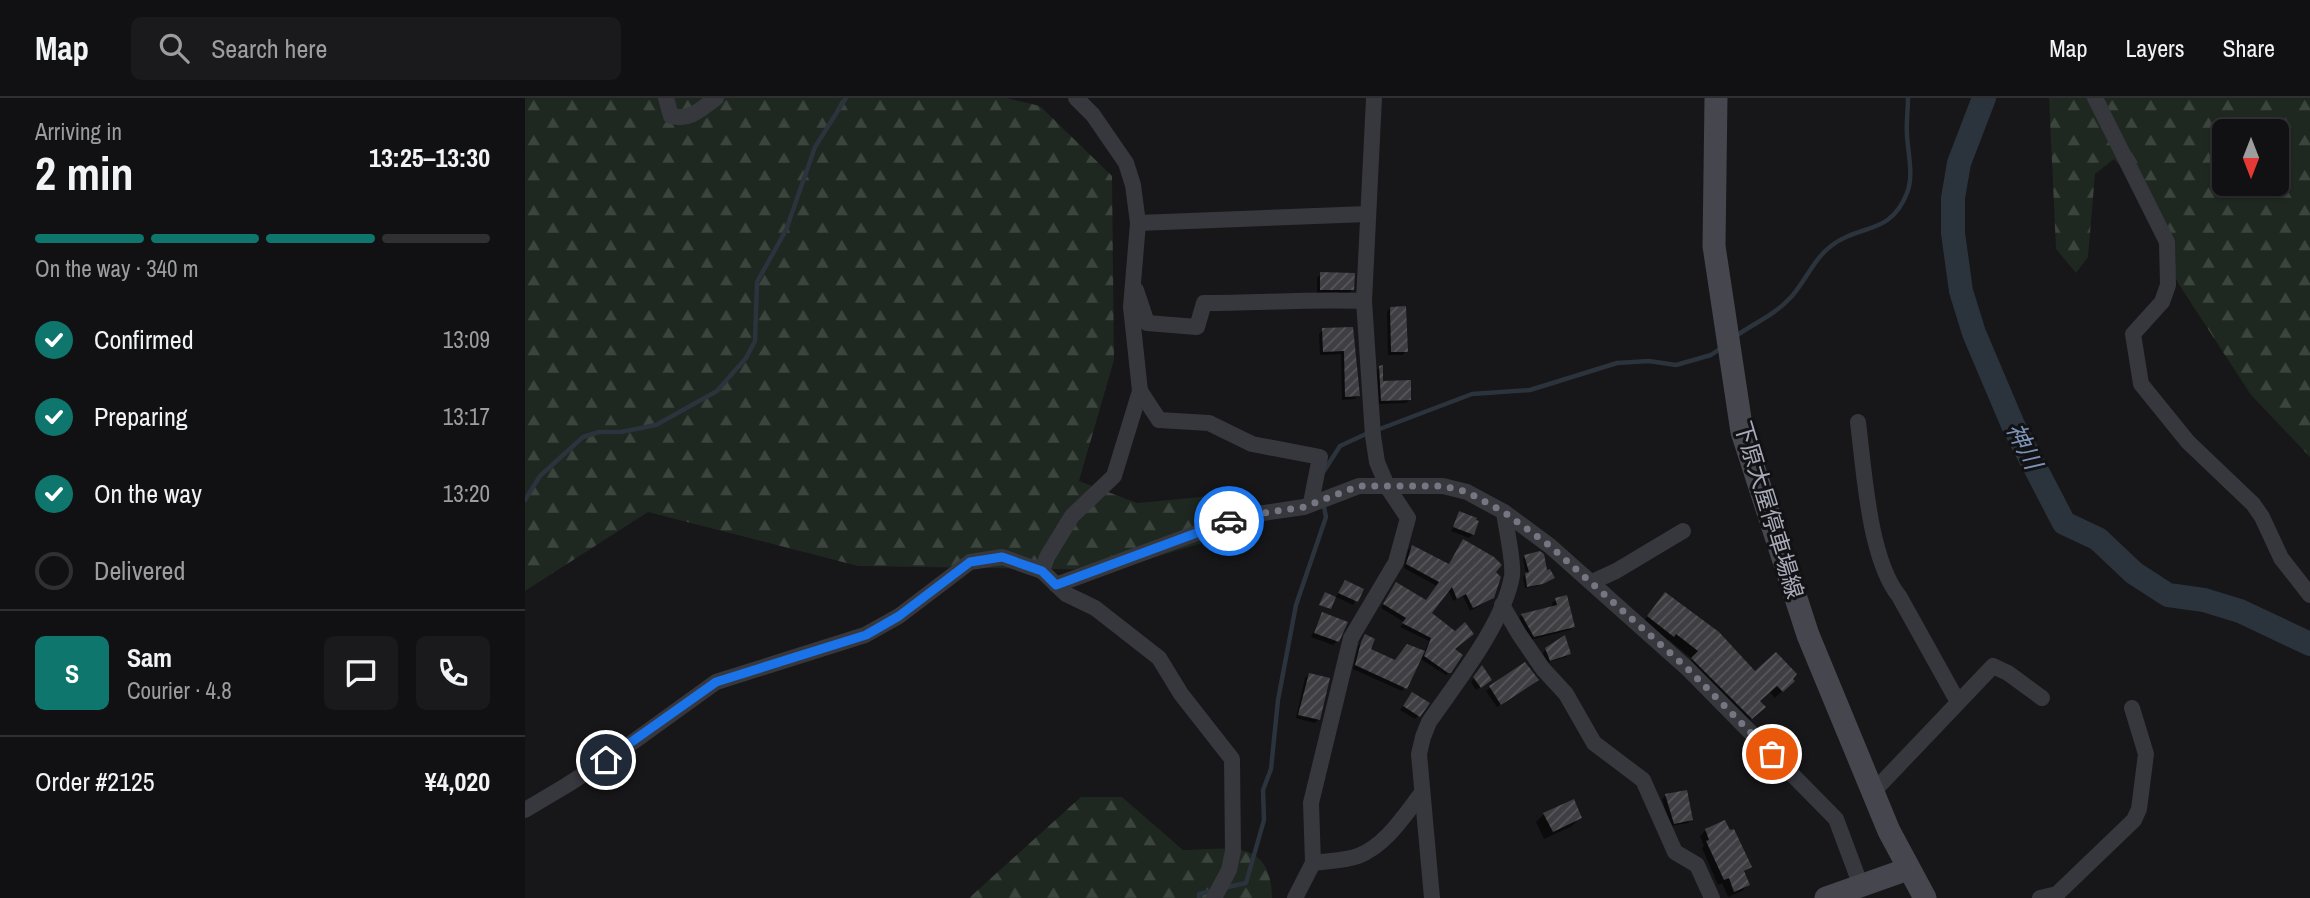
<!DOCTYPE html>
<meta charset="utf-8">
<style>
:root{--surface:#111012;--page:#1a191b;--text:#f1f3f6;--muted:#9c9d9f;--line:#303032;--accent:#0f766e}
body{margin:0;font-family:"Archivo Narrow","Noto Sans JP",sans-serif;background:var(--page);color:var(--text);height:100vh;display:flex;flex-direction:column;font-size:26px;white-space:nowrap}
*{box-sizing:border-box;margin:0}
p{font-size:23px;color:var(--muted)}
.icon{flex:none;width:38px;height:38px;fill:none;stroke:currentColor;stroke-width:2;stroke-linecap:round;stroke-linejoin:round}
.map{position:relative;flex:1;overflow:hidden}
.details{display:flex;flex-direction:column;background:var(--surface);width:525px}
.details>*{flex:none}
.needle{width:46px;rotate:180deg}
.tools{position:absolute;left:1687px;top:21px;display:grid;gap:14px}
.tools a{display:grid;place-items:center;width:77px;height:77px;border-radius:10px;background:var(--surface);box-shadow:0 2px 5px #0004,0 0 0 2px var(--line);font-size:35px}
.pin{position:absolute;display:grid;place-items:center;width:60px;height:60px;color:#fff;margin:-30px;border:4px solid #fff;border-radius:50%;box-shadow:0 2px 7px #0007}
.courier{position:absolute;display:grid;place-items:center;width:70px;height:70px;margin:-35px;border:5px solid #1a73e8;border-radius:50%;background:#fff;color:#222;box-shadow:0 2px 9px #0007}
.headline em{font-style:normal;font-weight:800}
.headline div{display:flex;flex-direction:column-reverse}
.headline{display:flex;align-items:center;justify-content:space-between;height:119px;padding:0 35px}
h1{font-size:46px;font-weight:800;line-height:52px}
.bar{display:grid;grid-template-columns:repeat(4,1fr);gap:10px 7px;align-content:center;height:84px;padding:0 35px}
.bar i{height:9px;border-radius:5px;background:var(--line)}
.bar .on{background:var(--accent)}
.bar p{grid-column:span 4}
.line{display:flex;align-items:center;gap:18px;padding:0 35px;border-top:2px solid var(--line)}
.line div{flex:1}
.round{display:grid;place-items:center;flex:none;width:74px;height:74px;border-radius:10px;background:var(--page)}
ol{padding:0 35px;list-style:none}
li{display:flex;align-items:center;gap:21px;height:77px}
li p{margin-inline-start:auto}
li .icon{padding:7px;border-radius:50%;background:var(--accent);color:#fff;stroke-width:4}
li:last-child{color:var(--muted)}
li i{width:38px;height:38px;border:4px solid var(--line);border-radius:50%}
header{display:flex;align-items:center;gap:42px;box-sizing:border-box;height:98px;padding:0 35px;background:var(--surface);border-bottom:2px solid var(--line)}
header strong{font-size:33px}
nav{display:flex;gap:38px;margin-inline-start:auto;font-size:24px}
.search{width:490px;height:63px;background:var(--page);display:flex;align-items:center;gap:18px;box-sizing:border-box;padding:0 24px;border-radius:10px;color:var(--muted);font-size:26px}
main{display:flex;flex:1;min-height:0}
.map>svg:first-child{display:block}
.forest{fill:url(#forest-firs);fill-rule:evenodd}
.shadow{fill:#0007}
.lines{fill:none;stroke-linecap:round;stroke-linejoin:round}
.stream{stroke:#2b333d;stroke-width:4.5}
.river{stroke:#2b333d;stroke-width:24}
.building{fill:url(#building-hatch)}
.minor{stroke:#37373e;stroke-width:16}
.secondary{stroke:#45464e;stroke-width:23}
.done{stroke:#757681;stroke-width:7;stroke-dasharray:0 12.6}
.route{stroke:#1a73e8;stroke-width:9}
.labels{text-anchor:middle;stroke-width:6;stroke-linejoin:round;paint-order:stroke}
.street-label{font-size:23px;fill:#a7aab9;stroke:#121113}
.water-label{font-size:24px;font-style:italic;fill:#7c93b7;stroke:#121113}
</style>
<header>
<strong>Map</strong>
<div class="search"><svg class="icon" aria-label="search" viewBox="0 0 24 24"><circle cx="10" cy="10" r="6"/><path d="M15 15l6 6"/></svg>Search here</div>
<nav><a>Map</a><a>Layers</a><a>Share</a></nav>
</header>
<main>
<section class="details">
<div class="headline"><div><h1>2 min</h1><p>Arriving in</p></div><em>13:25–13:30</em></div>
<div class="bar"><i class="on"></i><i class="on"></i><i class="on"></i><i></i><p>On the way · 340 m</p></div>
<ol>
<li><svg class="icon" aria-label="check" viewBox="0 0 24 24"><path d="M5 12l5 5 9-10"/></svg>Confirmed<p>13:09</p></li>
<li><svg class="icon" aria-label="check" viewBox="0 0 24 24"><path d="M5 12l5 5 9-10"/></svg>Preparing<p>13:17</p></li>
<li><svg class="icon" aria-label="check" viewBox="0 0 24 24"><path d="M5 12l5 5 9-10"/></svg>On the way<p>13:20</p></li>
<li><i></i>Delivered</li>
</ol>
<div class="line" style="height:126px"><b class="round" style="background:var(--accent);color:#fff">S</b><div><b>Sam</b><p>Courier · 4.8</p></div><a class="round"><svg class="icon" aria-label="chat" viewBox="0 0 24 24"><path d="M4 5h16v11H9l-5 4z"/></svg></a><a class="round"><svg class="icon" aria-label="phone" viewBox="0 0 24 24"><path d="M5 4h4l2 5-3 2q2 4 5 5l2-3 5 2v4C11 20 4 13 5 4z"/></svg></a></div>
<div class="line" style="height:91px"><div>Order #2125</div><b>¥4,020</b></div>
</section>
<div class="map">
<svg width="1785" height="800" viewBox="0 0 1785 800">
<defs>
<pattern id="forest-firs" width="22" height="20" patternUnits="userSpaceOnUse" patternTransform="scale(1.75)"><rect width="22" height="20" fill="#1e2720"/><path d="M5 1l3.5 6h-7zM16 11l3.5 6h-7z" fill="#3c443e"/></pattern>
<pattern id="building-hatch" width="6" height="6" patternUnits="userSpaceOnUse" patternTransform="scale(1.75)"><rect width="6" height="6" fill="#3e3e43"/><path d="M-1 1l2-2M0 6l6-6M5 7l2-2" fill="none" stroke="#57575c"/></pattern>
</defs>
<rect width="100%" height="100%" fill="#171618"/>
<g class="forest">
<polygon points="0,0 481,0 515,8 587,78 589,262 554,383 612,405 686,398 681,444 587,472 333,468 123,414 0,493"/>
<path d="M 1524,0 L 1785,0 L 1785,359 L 1726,297 L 1653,185 L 1608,82 L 1589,61 L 1570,76 L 1563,159 L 1551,175 L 1531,151 ZM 1699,33 L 1752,33 L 1752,86 L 1699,86 Z"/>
<path d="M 556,699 L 597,699 L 658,752 C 704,751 746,739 747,800 L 444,800 Z"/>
</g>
<g class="shadow">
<polygon points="796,176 827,192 824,195 792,195 792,180"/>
<polygon points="865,210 881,253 878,257 863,257 862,214"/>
<polygon points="827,230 833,298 829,301 817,302 816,256 795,257 794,236 798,232"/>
<polygon points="855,269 856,284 884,302 881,305 853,306 851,273"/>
<polygon points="935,415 948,436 944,440 926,433"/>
<polygon points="887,449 923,468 969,474 968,500 945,513 938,498 928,503 923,491 905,516 928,552 925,574 921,577 894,560 877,593 828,571 833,549 837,542 843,552 870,563 899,554 904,543 875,529 879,524 856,510 868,490 900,503 912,488 879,470 883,452"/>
<polygon points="1000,458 1021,475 1026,482 1014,488 1000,490 998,479 1001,476 998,461"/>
<polygon points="820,484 836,492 828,507 811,499"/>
<polygon points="1031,502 1048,529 1045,532 1005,542 993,521 996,518 1028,510 1027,505"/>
<polygon points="1134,504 1230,575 1265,581 1268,583 1250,600 1244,593 1233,603 1238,609 1220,627 1160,568 1167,561 1144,542 1141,545 1116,526"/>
<polygon points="797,516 812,543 808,547 786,539"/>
<polygon points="1021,552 1044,555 1041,559 1021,565 1018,555"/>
<polygon points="1000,566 1008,585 972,609 961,593"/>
<polygon points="954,573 961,585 951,592 946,584"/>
<polygon points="784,577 794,621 790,625 771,620 780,580"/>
<polygon points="887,596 893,618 890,621 875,612"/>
<polygon points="1141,698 1166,721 1163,725 1145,728 1137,701"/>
<polygon points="1019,716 1055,720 1047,728 1019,741 1011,724"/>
<polygon points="1181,732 1224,769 1218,775 1223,787 1217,793 1203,799 1197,785 1193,787 1177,750 1179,748 1175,738"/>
</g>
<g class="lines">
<g class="stream">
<path d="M 1211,238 C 1232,223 1249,218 1267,198 C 1281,182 1289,161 1306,148 C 1336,125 1365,138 1382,95 C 1389,77 1383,57 1382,37 C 1381,25 1383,12 1383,0"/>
<polyline points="852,332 947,296 1005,292 1092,265 1124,263 1151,267 1186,257 1196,250"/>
<polyline points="799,373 815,348 843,335"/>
<polyline points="0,402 15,378 58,339 74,334 96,334 131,327 192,293 221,260 230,243 232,184 261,132 290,49 321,0"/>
<polyline points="698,790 721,785 739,722 738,692 746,671 753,602 771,507 801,419 799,409"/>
<polyline points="674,800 674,796 686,793"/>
</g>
<polyline class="river" points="1459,0 1434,65 1428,100 1428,135 1436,193 1449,235 1488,327 1539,425 1573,441 1609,475 1643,497 1679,502 1715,513 1785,546"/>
</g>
<g class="building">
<polygon points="795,174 830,175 829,192 795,192"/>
<polygon points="881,208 883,254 866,254 865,209"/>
<polygon points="828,229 835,298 820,299 819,253 798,254 797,230"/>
<polygon points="858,267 858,283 886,282 886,302 856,303 854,268"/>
<polygon points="934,413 952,420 951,422 954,423 949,437 928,429"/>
<polygon points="938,441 969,459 977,467 971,474 976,479 969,500 948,510 941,496 932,501 927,489 907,515 930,533 940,524 949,536 930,551 938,557 926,575 923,575 899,558 906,540 877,525 881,520 858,506 871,484 901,502 914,484 881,466 887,447 924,466"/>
<polygon points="1015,453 1019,456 1022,472 1025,471 1030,480 1018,486 1002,489 1000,475 1004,474 999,457"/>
<polygon points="820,482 839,491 833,504 813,495"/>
<polygon points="800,494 811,499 806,511 794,507"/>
<polygon points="1140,494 1194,534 1230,573 1251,554 1272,576 1268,581 1270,583 1258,594 1252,588 1235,603 1241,609 1227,621 1166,560 1173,553 1151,536 1149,539 1122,518"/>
<polygon points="1042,497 1050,529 1009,539 996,516 1032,507 1030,500"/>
<polygon points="797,514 823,524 814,544 789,535"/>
<polygon points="840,536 850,541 846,551 870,562 882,546 900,553 882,591 830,567 836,544"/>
<polygon points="1040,537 1046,556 1025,563 1020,550"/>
<polygon points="1000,564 1014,582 976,607 964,588"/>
<polygon points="957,567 967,582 956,590 948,579"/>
<polygon points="784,575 805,580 795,622 773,617"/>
<polygon points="887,594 905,605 895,619 878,608"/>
<polygon points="1162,692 1168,722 1149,726 1140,696"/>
<polygon points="1049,701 1057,720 1028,734 1018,715"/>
<polygon points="1200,722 1205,732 1209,731 1227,769 1219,773 1225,787 1209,794 1204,780 1199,782 1181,743 1184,742 1180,731"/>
</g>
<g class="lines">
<g class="minor">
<path d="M 141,0 L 146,18 C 165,23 176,11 191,0"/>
<polyline points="1570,0 1642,144 1643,187 1637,204 1608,236 1616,286 1663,344 1728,406 1737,419 1756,460 1785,497"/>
<polyline points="613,125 842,116"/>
<path d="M 611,192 L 622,225 L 672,229 L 679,205 C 733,205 785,201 839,203"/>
<polyline points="615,293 634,322 684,325 727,346 795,359 786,405"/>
<path d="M 1333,324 C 1339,372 1344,461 1374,498 L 1433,604"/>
<polyline points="517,473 522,459 547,418 589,378 615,293 606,209 613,125 608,87 601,65 568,17 551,0"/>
<polyline points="1067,484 1091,473 1158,433"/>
<polyline points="531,487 718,418 779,409 834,388 918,388 942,394 979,414 1025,448 1162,570 1311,721 1336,788"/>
<polyline points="977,507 994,536 1018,571 1041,596 1069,645 1118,682 1150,754 1172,767 1187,800"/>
<polyline points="1348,694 1468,568 1483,575 1517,600"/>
<polyline points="0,712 42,687 101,649 191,584 340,537 374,518 445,464 477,459 517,473 541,496 570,510 634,560 656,596 707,661 708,753 704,772 689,800"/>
<path d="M 788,765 C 802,763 819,763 833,758 C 860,748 879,718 896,696"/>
<polyline points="770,800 788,765 786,705 826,540 871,464 883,420 863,390 852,364 848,338 839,203 849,0"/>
<path d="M 907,800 L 894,656 L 898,639 L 904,624 C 931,585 979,525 987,478 C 989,464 981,430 979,414"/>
<polyline points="1515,800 1532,796 1609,722 1614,711 1621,656 1607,610"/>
</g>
<g class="secondary">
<polyline points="1191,0 1189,148 1217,334 1283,537 1364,733 1400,800"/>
<polyline points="1301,800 1383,771"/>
</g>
</g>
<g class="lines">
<polyline class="done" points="704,423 718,418 779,409 834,388 918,388 942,394 979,414 1025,448 1162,570 1247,656"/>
<polyline class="route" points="81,662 191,584 341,537 374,518 445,464 477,459 517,473 531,487 704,423"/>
</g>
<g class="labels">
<g class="street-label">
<text transform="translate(1244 412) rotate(73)" y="8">下原大屋停車場線</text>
</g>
<g class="water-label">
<text transform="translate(1499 348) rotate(63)" y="8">神川</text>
</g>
</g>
</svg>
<div class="tools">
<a><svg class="needle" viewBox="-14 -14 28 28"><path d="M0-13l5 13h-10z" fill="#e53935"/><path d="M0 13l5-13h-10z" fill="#9c9d9f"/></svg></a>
</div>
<div class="pin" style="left:1247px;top:656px;background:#ea580c"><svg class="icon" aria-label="bag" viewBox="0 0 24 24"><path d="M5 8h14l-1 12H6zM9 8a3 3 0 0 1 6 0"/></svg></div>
<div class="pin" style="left:81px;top:662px;background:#1f2937"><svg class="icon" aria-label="home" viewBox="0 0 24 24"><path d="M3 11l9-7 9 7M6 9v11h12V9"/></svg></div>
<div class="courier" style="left:704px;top:423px"><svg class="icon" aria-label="car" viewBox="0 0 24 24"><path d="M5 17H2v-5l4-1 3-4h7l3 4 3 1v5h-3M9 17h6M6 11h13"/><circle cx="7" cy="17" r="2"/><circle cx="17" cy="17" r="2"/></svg></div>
</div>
</main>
